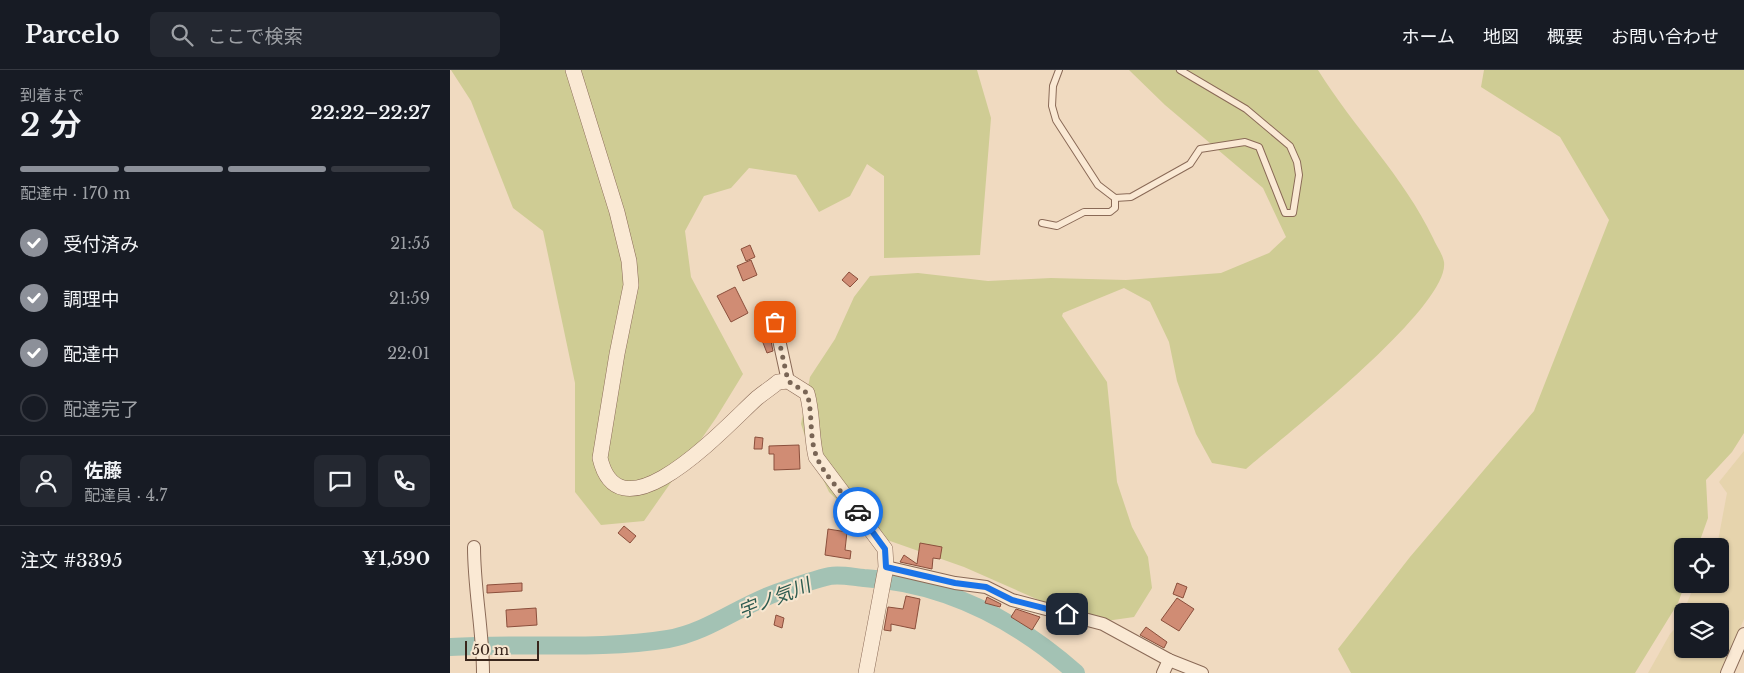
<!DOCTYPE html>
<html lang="ja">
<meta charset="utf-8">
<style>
:root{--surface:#171b24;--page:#242831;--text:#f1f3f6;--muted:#9ea1a6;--line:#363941;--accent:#8c9099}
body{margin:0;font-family:"Libre Baskerville","Noto Sans JP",serif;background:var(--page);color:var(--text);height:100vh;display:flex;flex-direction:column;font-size:19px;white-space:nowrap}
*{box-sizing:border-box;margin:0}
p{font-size:16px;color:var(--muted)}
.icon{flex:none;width:28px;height:28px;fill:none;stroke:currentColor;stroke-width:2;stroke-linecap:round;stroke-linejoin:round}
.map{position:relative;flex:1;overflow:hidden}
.drawer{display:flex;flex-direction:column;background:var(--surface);width:450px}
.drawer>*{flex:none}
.tools{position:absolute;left:1224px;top:468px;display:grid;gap:10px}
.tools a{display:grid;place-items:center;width:55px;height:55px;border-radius:8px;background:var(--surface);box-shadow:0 1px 4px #0004;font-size:25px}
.scale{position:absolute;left:15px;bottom:12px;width:74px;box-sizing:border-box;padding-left:5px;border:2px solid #39261c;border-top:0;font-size:14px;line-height:18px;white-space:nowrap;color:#39261c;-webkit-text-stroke:4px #f7e6d0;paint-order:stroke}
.pin{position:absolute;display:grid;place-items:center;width:42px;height:42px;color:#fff;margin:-21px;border-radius:10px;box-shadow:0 2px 8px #0006}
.courier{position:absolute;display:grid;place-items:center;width:50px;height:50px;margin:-25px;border:4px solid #1a73e8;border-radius:50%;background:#fff;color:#222;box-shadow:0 1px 6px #0007}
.head em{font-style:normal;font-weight:600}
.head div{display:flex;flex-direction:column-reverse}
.head{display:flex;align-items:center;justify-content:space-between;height:85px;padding:0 20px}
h1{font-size:32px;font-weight:600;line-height:38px}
.bar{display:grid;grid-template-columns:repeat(4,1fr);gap:8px 5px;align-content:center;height:60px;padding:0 20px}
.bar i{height:6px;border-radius:4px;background:var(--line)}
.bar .active{background:var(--accent)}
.bar p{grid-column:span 4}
.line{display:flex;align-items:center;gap:12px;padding:0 20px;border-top:1px solid var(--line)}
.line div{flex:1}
.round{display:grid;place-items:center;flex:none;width:52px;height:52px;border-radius:8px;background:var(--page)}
ol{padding:0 20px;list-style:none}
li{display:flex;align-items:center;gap:15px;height:55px}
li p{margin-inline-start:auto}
li .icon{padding:5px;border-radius:50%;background:var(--accent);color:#fff;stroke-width:4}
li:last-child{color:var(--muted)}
li i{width:28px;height:28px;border:2px solid var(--line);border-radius:50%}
header{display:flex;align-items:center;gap:30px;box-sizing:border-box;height:70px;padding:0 25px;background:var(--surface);border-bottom:1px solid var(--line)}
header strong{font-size:24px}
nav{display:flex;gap:28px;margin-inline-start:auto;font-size:18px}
.search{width:350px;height:45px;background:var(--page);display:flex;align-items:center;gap:12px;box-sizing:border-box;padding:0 18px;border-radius:8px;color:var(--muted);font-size:19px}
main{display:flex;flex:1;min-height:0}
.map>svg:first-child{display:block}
.farmland{fill:#e6d4ad}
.green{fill:#cfcc94}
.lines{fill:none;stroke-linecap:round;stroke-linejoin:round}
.river{stroke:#a3c2b4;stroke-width:18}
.building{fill:#d08c74;stroke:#8b4f3c}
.service-casing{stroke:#8a6a57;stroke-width:8}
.minor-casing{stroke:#8a6a57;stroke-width:14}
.tertiary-casing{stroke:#8a6a57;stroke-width:16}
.service{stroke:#fae9d4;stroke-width:6}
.minor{stroke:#fae9d4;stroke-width:12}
.tertiary{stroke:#fae9d4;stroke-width:15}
.done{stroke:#796555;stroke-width:5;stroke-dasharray:0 9}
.route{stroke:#1a73e8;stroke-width:6}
.labels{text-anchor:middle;stroke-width:4;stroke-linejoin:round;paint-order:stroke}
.water-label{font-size:19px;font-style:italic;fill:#2b5a4f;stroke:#f7e6d0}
</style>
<header>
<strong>Parcelo</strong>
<div class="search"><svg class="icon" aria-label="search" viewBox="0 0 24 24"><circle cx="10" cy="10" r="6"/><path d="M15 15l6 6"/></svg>ここで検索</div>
<nav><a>ホーム</a><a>地図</a><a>概要</a><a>お問い合わせ</a></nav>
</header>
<main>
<section class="drawer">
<div class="head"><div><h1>2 分</h1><p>到着まで</p></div><em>22:22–22:27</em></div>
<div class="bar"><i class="active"></i><i class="active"></i><i class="active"></i><i></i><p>配達中 · 170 m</p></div>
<ol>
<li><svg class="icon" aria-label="check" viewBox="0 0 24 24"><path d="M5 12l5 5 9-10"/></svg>受付済み<p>21:55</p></li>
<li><svg class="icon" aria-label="check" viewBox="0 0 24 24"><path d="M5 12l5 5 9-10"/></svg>調理中<p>21:59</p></li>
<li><svg class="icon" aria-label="check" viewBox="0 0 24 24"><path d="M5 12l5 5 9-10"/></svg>配達中<p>22:01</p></li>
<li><i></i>配達完了</li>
</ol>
<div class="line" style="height:90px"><a class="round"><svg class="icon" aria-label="person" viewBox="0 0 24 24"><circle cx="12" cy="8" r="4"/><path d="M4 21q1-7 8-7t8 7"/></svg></a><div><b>佐藤</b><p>配達員 · 4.7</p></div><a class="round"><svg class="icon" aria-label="chat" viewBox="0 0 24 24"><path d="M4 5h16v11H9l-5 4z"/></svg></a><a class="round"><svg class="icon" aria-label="phone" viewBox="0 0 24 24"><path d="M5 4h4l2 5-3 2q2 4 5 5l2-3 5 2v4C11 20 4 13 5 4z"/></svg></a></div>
<div class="line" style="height:65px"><div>注文 #3395</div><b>¥1,590</b></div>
</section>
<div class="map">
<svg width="1294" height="603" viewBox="0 0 1294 603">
<rect width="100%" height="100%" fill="#f0dac0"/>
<polygon class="farmland" points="1294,381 1294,549 1271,603 1198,603 1220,564 1232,551 1232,579 1270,579 1270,541 1242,541 1237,533 1245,514 1270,514 1270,476 1267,476 1277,423 1269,412"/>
<g class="green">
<polygon points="1,0 527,0 541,48 530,185 434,188 434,106 417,94 400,126 369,142 346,105 299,98 281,118 254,126 235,161 241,207 293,304 266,348 194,451 151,455 125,422 125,313 93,161 63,138 21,31"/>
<path d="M 679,0 L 868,0 C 904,58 954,107 983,168 C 986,175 993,185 994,192 C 1000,237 833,367 796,399 L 762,393 L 746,364 L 727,311 L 719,272 L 700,232 L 674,218 L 613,243 L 612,246 L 657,312 L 667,412 L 682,457 L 698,487 L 702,518 L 684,547 L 649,552 L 600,535 L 514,497 L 423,465 L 379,422 L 361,384 L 351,354 L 360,307 L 385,269 L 404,227 L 420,206 L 468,203 L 538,211 L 601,208 L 676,210 L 771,203 L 819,183 L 836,167 L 813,118 L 715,35 Z"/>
<polygon points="1034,0 1294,0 1294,363 1282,382 1256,410 1258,448 1248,476 1232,476 1232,514 1235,514 1228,533 1185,603 901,603 888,579 960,487 1084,341 1159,150 1110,67 1031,17"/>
</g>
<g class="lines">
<path class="river" d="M 0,577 C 73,572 146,581 218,569 C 258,562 289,536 326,523 C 343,517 362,510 380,506 C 390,504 403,507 414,508 C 495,513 566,550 626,603"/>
</g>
<g class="building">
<polygon points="300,175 305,187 296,191 291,179"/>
<polygon points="301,190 307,205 293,211 287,196"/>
<polygon points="399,202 408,209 400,217 392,210"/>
<polygon points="285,217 298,243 281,252 267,226"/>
<polygon points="318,256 323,281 317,283 308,260"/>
<polygon points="305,367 313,368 312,379 304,379"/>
<polygon points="349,375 350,399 324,400 324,384 319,384 319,376"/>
<polygon points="174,456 186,466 180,473 168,463"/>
<polygon points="378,459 397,462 395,480 401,481 400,489 375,485"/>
<polygon points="470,473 492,477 490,489 483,488 482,499 450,492 454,485 467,494"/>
<polygon points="72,513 72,521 37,523 37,515"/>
<polygon points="727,513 737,517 733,528 723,524"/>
<polygon points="456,526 470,529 465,559 441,554 441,561 434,560 438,537 453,539"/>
<polygon points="537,527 551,534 550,537 535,533"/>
<polygon points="727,528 744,539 729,561 711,550"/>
<polygon points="86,538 87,555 57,557 56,540"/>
<polygon points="566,539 590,547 582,560 561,547"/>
<polygon points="326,545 334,548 332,558 324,555"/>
<polygon points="696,557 717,572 714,578 690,565"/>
</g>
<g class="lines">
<g class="service-casing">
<g id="service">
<polyline points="665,128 681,127 740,94 750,79 795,72 809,77 835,143 843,143 849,105 847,92 840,76 796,39 730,0"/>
<polyline points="592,153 607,156 634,142 660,142 665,138 665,128 648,115 606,50 602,36 603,16 609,0"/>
</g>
</g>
<g class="minor-casing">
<g id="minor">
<polyline points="323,242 338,311"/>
<path d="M 24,477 C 24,519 33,561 33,603"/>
<polyline points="436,497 505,513 536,517 562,530 653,554 719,590 752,603"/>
<polyline points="713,603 719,590"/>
<polyline points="1277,603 1294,564"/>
</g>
</g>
<g class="tertiary-casing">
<path id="tertiary" d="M 123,0 L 167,142 L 179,191 L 181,215 L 167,284 L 150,388 C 170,474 278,354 307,328 C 313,323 321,318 328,312 L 338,311 L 357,323 C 363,344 361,366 366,387 L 435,479 L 436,497 L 416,603"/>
</g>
<use href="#service" class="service"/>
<use href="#minor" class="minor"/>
<use href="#tertiary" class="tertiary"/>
</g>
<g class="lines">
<path class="done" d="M 325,252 L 338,311 L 357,323 C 363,344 359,366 366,385 C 374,407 395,424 408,442"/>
<polyline class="route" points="408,442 435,479 436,497 505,513 536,517 562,530 617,544"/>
</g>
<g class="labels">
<g class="water-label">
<text transform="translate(324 528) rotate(-22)" y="7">宇ノ気川</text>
</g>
</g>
</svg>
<div class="tools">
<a><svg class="icon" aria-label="locate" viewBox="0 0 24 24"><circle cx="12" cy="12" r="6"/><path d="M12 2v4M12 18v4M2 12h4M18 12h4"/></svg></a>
<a><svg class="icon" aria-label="layers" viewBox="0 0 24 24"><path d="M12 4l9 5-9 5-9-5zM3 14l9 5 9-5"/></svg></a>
</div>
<div class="scale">50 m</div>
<div class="pin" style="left:325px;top:252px;background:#ea580c"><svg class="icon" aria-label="bag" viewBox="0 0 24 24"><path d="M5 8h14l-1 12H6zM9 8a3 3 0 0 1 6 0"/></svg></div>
<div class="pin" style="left:617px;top:544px;background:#1f2937"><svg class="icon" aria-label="home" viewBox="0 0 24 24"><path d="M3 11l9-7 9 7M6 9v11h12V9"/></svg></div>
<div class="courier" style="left:408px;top:442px"><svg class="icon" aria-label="car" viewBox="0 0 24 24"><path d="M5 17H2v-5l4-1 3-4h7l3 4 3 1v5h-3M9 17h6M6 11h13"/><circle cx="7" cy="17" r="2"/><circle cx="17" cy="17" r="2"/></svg></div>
</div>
</main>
